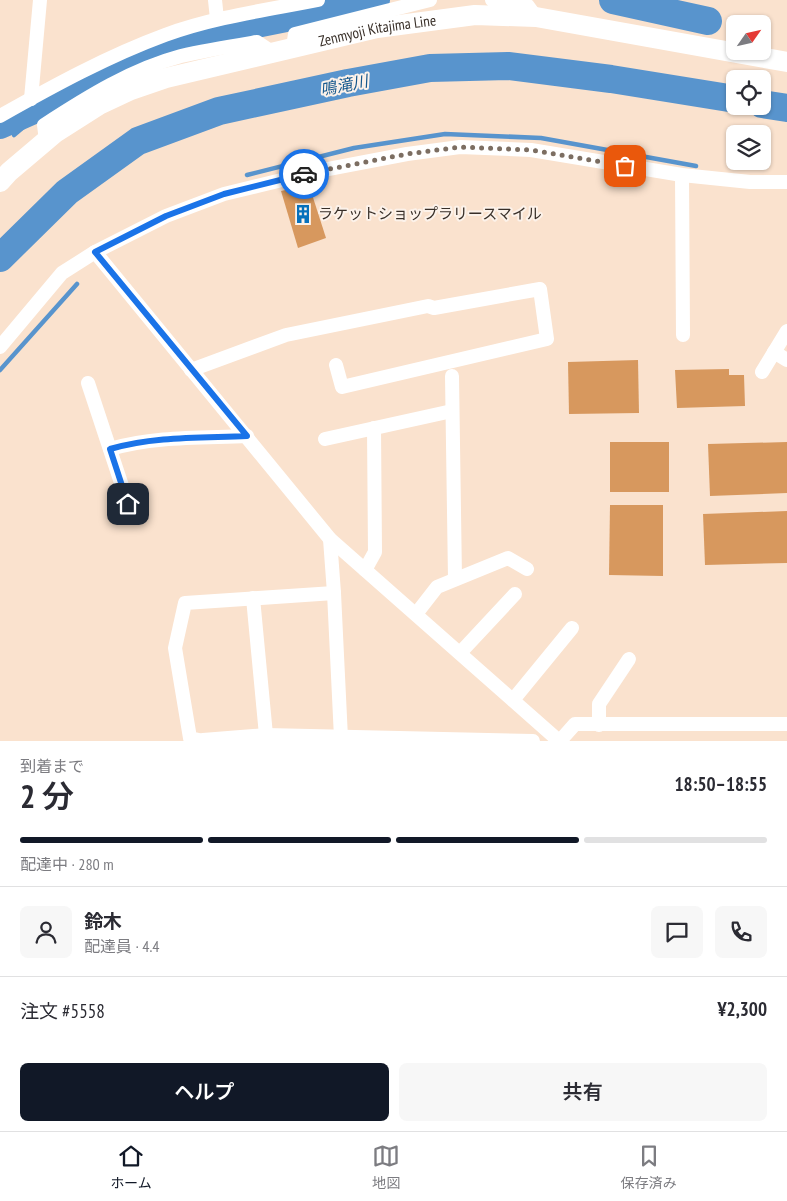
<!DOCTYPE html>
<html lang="ja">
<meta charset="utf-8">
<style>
:root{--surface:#fff;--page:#f7f7f7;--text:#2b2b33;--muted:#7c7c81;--line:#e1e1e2;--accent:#111827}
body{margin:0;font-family:"PT Sans Narrow","Noto Sans JP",sans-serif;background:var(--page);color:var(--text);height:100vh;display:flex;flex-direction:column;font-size:19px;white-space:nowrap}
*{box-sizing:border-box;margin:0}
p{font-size:16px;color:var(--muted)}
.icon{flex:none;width:28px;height:28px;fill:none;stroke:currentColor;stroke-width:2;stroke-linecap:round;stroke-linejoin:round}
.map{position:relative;height:741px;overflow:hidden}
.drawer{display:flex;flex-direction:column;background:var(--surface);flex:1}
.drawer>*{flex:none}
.needle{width:32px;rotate:56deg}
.controls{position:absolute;left:726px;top:15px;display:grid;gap:10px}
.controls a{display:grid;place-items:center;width:45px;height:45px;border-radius:8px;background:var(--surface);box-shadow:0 1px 4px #0004;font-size:25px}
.pin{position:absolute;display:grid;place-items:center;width:42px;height:42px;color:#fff;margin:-21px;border-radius:10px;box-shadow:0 2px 8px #0006}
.courier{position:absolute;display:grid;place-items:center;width:50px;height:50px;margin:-25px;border:4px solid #1a73e8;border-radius:50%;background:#fff;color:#222;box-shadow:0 1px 6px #0007}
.summary em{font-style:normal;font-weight:600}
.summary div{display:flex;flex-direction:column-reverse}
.summary{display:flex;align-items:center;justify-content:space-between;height:85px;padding:0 20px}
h1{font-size:32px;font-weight:600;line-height:38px}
.bar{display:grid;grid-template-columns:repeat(4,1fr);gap:8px 5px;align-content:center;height:60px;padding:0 20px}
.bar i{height:6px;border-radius:4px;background:var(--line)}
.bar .active{background:var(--accent)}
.bar p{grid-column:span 4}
.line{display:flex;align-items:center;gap:12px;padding:0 20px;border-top:1px solid var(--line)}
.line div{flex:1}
.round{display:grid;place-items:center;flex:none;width:52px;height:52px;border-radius:8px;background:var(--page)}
.button{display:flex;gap:10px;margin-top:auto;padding:10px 20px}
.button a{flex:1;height:58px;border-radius:8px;background:var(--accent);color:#fff;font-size:20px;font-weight:600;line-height:58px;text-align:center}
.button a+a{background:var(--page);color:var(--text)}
.menu{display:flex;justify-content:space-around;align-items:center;height:70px;border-top:1px solid var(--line);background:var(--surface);font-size:14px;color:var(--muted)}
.menu a{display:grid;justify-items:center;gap:2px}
.menu .active{color:var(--accent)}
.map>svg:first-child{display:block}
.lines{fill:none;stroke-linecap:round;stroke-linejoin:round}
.stream{stroke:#5894cd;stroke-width:4.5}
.river{stroke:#5894cd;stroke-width:28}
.building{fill:#d7985e}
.street{stroke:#fff;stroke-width:14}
.secondary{stroke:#fff;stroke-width:20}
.done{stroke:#7c6e62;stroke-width:5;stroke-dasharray:0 9}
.route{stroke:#1a73e8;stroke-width:6}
.labels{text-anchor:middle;stroke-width:4;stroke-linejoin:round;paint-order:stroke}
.street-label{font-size:15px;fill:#382f28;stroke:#fcf2ea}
.poi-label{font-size:15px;fill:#382f28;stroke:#fcf2ea;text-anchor:start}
.water-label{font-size:16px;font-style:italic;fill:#14578d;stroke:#fcf2ea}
</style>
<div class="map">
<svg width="787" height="741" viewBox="0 0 787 741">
<rect width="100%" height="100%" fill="#fae2ce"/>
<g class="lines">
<g class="stream">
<polyline points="14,135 54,101"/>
<polyline points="247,175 354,148 445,134 541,138 696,166"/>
<polyline points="0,370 77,284"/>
</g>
<g class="river">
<polyline points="613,0 708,21"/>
<polyline points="762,104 787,108"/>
<polyline points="0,125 54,101 134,59 172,41 376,0"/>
<polyline points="0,258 67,192 138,141 219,111 348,83 430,68 508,66 611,79 735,99"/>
</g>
</g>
<g class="building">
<polygon points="309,185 326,238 298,248 281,191"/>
<polygon points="638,360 639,413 569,414 568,362"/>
<polygon points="729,369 729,375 744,375 745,406 677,408 675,370"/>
<rect x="610" y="442" width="59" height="50"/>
<polygon points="787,442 787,493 710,496 708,444"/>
<polygon points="610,505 663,505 663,576 609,575"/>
<polygon points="787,511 787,563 705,565 703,514"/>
</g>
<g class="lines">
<g class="street">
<polyline points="215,0 217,19"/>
<polyline points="492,0 528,6 536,17"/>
<polyline points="293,47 295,34 430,0"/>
<polyline points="31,99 40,0"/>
<path d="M 0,116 C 53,86 108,56 165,35 C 214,17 267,10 318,0"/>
<path d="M 46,141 L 44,125 C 87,97 132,69 181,56 C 206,50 232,46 257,42 L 272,52"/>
<polyline points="682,175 683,335"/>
<polyline points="95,252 330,539 559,741"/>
<polyline points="0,347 62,273 95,252 166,216 224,194 323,170 407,154 460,147 531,150 682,175 750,182 787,182"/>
<polyline points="774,352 787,360"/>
<polyline points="191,370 286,335 428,306 434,308 540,289 547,339 342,387 336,365"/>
<polyline points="762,372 787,331"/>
<polyline points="452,376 455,579"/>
<polyline points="88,383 128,504"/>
<polyline points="325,439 452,411"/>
<path d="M 110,449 C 154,436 201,438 247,436"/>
<polyline points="365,570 375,552 374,428"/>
<polyline points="334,593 341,738"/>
<polyline points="253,598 266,735"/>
<polyline points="416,614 437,587 508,558 527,569"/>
<polyline points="460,653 515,594"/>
<polyline points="513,700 572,628"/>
<polyline points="599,725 599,704 629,659"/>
<polyline points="203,740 266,735 533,741"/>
<polyline points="203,741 190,738 175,648 185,603 334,593 330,539"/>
<polyline points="560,741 575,724 787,724"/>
</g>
<path class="secondary" id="s1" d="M 0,182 L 9,172 L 55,133 L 99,105 L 131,90 L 166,78 L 377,28 L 475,15 L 536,17 L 787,62"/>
</g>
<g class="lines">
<polyline class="done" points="304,174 407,154 460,147 531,150 625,166"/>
<path class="route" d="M 128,504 L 110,449 C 154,436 201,438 247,436 L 95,252 L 166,216 L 224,194 L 304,174"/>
</g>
<defs>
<g id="building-bare" transform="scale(1.5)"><path d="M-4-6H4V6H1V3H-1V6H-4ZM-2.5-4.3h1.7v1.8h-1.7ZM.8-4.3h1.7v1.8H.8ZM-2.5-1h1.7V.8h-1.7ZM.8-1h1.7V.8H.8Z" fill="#0771bc" stroke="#fcf2ea" stroke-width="2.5" paint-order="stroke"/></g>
</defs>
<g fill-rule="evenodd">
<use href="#building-bare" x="303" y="214"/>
</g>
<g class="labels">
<g class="street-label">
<text dy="5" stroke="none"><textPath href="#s1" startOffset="415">Zenmyoji Kitajima Line</textPath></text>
</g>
<g class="poi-label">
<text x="318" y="219">ラケットショップラリースマイル</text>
</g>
<g class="water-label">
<text transform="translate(344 85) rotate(-11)" y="6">鳴滝川</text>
</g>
</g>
</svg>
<div class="controls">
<a><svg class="needle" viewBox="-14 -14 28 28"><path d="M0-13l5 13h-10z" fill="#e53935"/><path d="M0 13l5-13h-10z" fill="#7c7c81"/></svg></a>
<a><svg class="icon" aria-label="locate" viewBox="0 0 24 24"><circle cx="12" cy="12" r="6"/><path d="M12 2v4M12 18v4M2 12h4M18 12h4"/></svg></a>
<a><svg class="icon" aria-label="layers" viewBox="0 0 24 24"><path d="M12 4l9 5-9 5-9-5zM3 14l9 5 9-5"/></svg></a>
</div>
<div class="pin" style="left:625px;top:166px;background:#ea580c"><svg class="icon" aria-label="bag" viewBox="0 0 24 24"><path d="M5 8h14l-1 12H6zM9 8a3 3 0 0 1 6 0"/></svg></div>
<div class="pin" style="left:128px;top:504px;background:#1f2937"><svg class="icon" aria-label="home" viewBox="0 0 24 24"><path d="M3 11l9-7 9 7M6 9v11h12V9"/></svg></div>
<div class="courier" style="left:304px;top:174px"><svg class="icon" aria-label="car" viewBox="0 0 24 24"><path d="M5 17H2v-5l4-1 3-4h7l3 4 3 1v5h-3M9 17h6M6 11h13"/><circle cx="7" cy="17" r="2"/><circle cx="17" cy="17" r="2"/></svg></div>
</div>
<section class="drawer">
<div class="summary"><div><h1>2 分</h1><p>到着まで</p></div><em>18:50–18:55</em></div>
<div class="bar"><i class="active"></i><i class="active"></i><i class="active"></i><i></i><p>配達中 · 280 m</p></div>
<div class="line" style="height:90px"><a class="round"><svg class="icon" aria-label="person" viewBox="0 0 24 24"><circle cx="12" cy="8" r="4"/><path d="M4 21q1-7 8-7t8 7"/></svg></a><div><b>鈴木</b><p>配達員 · 4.4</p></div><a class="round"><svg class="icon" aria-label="chat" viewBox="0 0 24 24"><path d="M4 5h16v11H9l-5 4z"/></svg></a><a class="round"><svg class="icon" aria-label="phone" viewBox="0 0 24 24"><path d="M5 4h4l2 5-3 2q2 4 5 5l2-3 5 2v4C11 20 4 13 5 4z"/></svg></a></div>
<div class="line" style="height:65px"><div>注文 #5558</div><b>¥2,300</b></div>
<div class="button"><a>ヘルプ</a><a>共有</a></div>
</section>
<nav class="menu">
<a class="active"><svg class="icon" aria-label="home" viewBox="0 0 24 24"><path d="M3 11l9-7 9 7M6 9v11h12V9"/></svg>ホーム</a>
<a><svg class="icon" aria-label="map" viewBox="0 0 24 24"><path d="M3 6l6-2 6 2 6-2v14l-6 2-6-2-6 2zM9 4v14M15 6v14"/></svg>地図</a>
<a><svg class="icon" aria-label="saved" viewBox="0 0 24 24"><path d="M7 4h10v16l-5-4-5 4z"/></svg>保存済み</a>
</nav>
